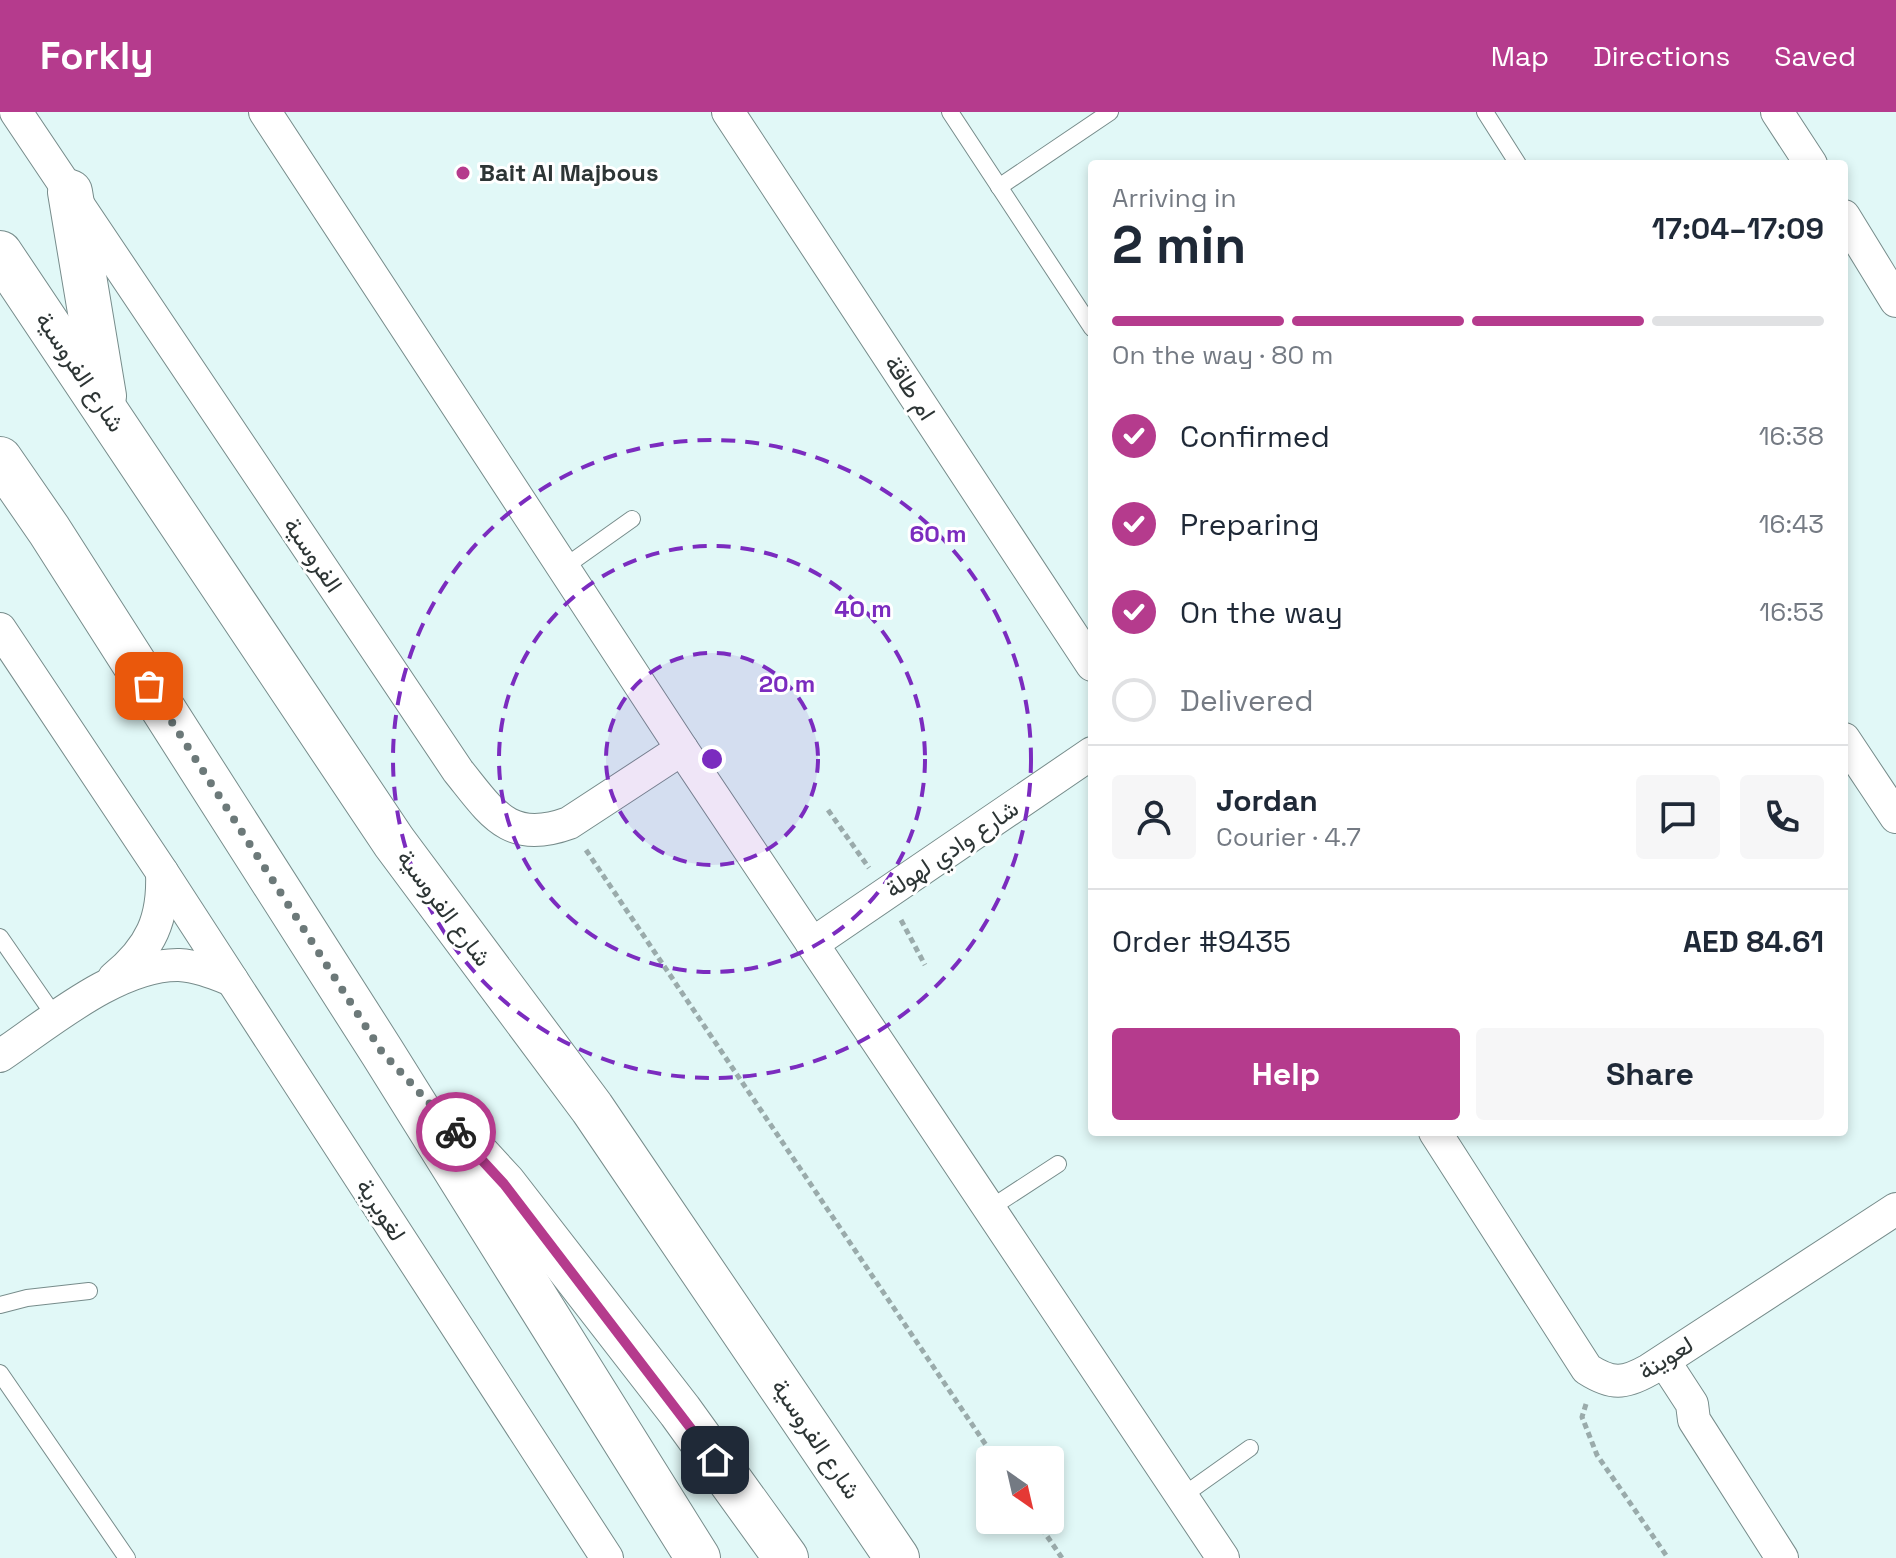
<!DOCTYPE html>
<meta charset="utf-8">
<style>
:root{--surface:#fff;--page:#f6f6f7;--text:#1f2937;--muted:#747a83;--line:#e0e1e3;--accent:#b53b8d}
body{margin:0;font-family:"Space Grotesk",Vazirmatn,sans-serif;background:var(--page);color:var(--text);height:100vh;display:flex;flex-direction:column;font-size:30px;white-space:nowrap}
*{box-sizing:border-box;margin:0}
p{font-size:26px;color:var(--muted)}
.icon{flex:none;width:44px;height:44px;fill:none;stroke:currentColor;stroke-width:2;stroke-linecap:round;stroke-linejoin:round}
.map{position:relative;flex:1;overflow:hidden}
.drawer{position:absolute;left:1088px;top:48px;width:760px;height:976px;display:flex;flex-direction:column;background:var(--surface);border-radius:8px;box-shadow:0 4px 12px #0003}
.drawer>*{flex:none}
.needle{width:52px;rotate:146deg}
.controls{position:absolute;left:976px;top:1334px;display:grid;gap:16px}
.controls a{display:grid;place-items:center;width:88px;height:88px;border-radius:8px;background:var(--surface);box-shadow:0 4px 12px #0003;font-size:40px}
.pin{position:absolute;display:grid;place-items:center;width:68px;height:68px;color:#fff;margin:-34px;border-radius:16px;box-shadow:0 4px 12px #0006}
.courier{position:absolute;display:grid;place-items:center;width:80px;height:80px;margin:-40px;border:6px solid #b53b8d;border-radius:50%;background:#fff;color:#222;box-shadow:0 2px 10px #0007}
.headline em{font-style:normal;font-weight:600}
.headline div{display:flex;flex-direction:column-reverse}
.headline{display:flex;align-items:center;justify-content:space-between;height:136px;padding:0 24px}
h1{font-size:52px;font-weight:600;line-height:60px}
.bar{display:grid;grid-template-columns:repeat(4,1fr);gap:12px 8px;align-content:center;height:96px;padding:0 24px}
.bar i{height:10px;border-radius:6px;background:var(--line)}
.bar .active{background:var(--accent)}
.bar p{grid-column:span 4}
.line{display:flex;align-items:center;gap:20px;padding:0 24px;border-top:2px solid var(--line)}
.line div{flex:1}
.round{display:grid;place-items:center;flex:none;width:84px;height:84px;border-radius:8px;background:var(--page)}
ol{padding:0 24px;list-style:none}
li{display:flex;align-items:center;gap:24px;height:88px}
li p{margin-inline-start:auto}
li .icon{padding:8px;border-radius:50%;background:var(--accent);color:#fff;stroke-width:4}
li:last-child{color:var(--muted)}
li i{width:44px;height:44px;border:4px solid var(--line);border-radius:50%}
.action{display:flex;gap:16px;margin-top:auto;padding:16px 24px}
.action a{flex:1;height:92px;border-radius:8px;background:var(--accent);color:#fff;font-size:32px;font-weight:600;line-height:92px;text-align:center}
.action a+a{background:var(--page);color:var(--text)}
header{display:flex;align-items:center;gap:48px;box-sizing:border-box;height:112px;padding:0 40px;background:var(--accent);color:#fff}
header strong{font-size:38px}
nav{display:flex;gap:44px;margin-inline-start:auto;font-size:28px}
.map>svg:first-child{display:block}
.lines{fill:none;stroke-linecap:round;stroke-linejoin:round}
.service-casing{stroke:#778c8b;stroke-width:18}
.minor-casing{stroke:#778c8b;stroke-width:34}
.trunk-casing{stroke:#778c8b;stroke-width:46}
.path{stroke:#9aabab;stroke-width:5;stroke-dasharray:6 4;stroke-linecap:butt}
.service{stroke:#fff;stroke-width:16}
.minor{stroke:#fff;stroke-width:32}
.trunk{stroke:#fff;stroke-width:44}
.done{stroke:#6c7979;stroke-width:8;stroke-dasharray:0 14.4}
.route{stroke:#b53b8d;stroke-width:10}
.ring{fill:none;stroke:#7b2cbf;stroke-width:4;stroke-dasharray:14 10}
.poi-dot{fill:#b53b8d;stroke:#fff;stroke-width:3}
.labels{text-anchor:middle;stroke-width:6;stroke-linejoin:round;paint-order:stroke}
.poi-label{font-size:24px;font-weight:bold;fill:#2d3535;stroke:#fff;text-anchor:start}
.street-label{font-size:24px;fill:#2d3535;stroke:#fff}
.centre{fill:#7b2cbf;stroke:#fff;stroke-width:4}
.ring-label{font-size:24px;text-anchor:middle;font-weight:bold;fill:#7b2cbf;stroke:#fff;stroke-width:6;stroke-linejoin:round;paint-order:stroke}
</style>
<header>
<strong>Forkly</strong>
<nav><a>Map</a><a>Directions</a><a>Saved</a></nav>
</header>
<div class="map">
<svg width="1896" height="1446" viewBox="0 0 1896 1446">
<rect width="100%" height="100%" fill="#e1f8f7"/>
<g class="lines">
<g class="service-casing">
<g id="service">
<polyline points="950,0 1092,216"/>
<polyline points="1485,0 1518,52"/>
<polyline points="999,75 1110,0"/>
<polyline points="563,456 632,407"/>
<polyline points="0,825 56,906"/>
<polyline points="989,1097 1058,1052"/>
<polyline points="0,1193 27,1186 89,1179"/>
<polyline points="0,1261 127,1446"/>
<polyline points="1181,1385 1250,1336"/>
</g>
</g>
<g class="minor-casing">
<g id="minor">
<path d="M 16,0 L 458,659 C 492,701 509,733 569,711 L 682,637"/>
<polyline points="265,0 682,637 1223,1446"/>
<polyline points="728,0 1092,553"/>
<polyline points="1777,0 1811,52"/>
<polyline points="1844,104 1896,189"/>
<polyline points="0,517 162,760 607,1446"/>
<polyline points="1844,627 1896,705"/>
<polyline points="812,832 1092,641"/>
<path d="M 114,866 C 151,836 164,807 162,760"/>
<path d="M 0,944 C 49,911 118,852 179,853 C 197,854 214,861 232,868"/>
<path d="M 1435,1020 L 1587,1257 C 1612,1273 1624,1272 1649,1258 L 1896,1097"/>
<polyline points="1664,1249 1692,1292 1694,1308 1782,1446"/>
</g>
</g>
<g class="trunk-casing">
<g id="trunk">
<polyline points="70,80 104,284"/>
<polyline points="0,141 394,730 592,996 897,1446"/>
<polyline points="0,347 49,418 382,940 698,1446"/>
<polyline points="457,1021 504,1072 680,1299 786,1446"/>
</g>
</g>
<g class="path">
<polyline points="828,698 869,756"/>
<polyline points="586,738 996,1348"/>
<polyline points="901,808 925,853"/>
<polyline points="1586,1292 1582,1305 1597,1343 1668,1446"/>
<polyline points="1036,1408 1062,1446"/>
</g>
<use href="#service" class="service"/>
<use href="#minor" class="minor"/>
<use href="#trunk" class="trunk"/>
</g>
<g class="lines">
<polyline class="done" points="149,574 382,940 456,1020"/>
<polyline class="route" points="456,1020 504,1072 715,1348"/>
</g>
<circle cx="712" cy="647" r="106" fill="#7b2cbf" fill-opacity=".12"/>
<g class="ring">
<circle cx="712" cy="647" r="106"/>
<circle cx="712" cy="647" r="213"/>
<circle cx="712" cy="647" r="319"/>
</g>
<circle class="poi-dot" cx="463" cy="61" r="8"/>
<g class="labels">
<g class="poi-label">
<text x="479" y="69">Bait Al Majbous</text>
</g>
<g class="street-label">
<text transform="translate(80 260) rotate(56)" y="8">شارع الفروسية</text>
<text transform="translate(910 276) rotate(57)" y="8">ام طاقة</text>
<text transform="translate(313 443) rotate(56)" y="8">الفروسية</text>
<text transform="translate(952 737) rotate(-34)" y="8">شارع وادي لهولة</text>
<text transform="translate(444 796) rotate(53)" y="8">شارع الفروسية</text>
<text transform="translate(381 1098) rotate(57)" y="8">لغويرية</text>
<text transform="translate(1666 1246) rotate(-32)" y="8">لعوينة</text>
<text transform="translate(816 1327) rotate(56)" y="8">شارع الفروسية</text>
</g>
</g>
<circle cx="712" cy="647" r="12" class="centre"/>
<g class="ring-label">
<text x="938" y="430">60 m</text>
<text x="863" y="505">40 m</text>
<text x="787" y="580">20 m</text>
</g>
</svg>
<div class="controls">
<a><svg class="needle" viewBox="-14 -14 28 28"><path d="M0-13l5 13h-10z" fill="#e53935"/><path d="M0 13l5-13h-10z" fill="#747a83"/></svg></a>
</div>
<div class="pin" style="left:149px;top:574px;background:#ea580c"><svg class="icon" aria-label="bag" viewBox="0 0 24 24"><path d="M5 8h14l-1 12H6zM9 8a3 3 0 0 1 6 0"/></svg></div>
<div class="pin" style="left:715px;top:1348px;background:#1f2937"><svg class="icon" aria-label="home" viewBox="0 0 24 24"><path d="M3 11l9-7 9 7M6 9v11h12V9"/></svg></div>
<div class="courier" style="left:456px;top:1020px"><svg class="icon" aria-label="bike" viewBox="0 0 24 24"><circle cx="6" cy="16" r="4"/><circle cx="18" cy="16" r="4"/><path d="M6 16l4-8h5l3 8M10 8l3 8H6M13 5h3"/></svg></div>
<section class="drawer">
<div class="headline"><div><h1>2 min</h1><p>Arriving in</p></div><em>17:04–17:09</em></div>
<div class="bar"><i class="active"></i><i class="active"></i><i class="active"></i><i></i><p>On the way · 80 m</p></div>
<ol>
<li><svg class="icon" aria-label="check" viewBox="0 0 24 24"><path d="M5 12l5 5 9-10"/></svg>Confirmed<p>16:38</p></li>
<li><svg class="icon" aria-label="check" viewBox="0 0 24 24"><path d="M5 12l5 5 9-10"/></svg>Preparing<p>16:43</p></li>
<li><svg class="icon" aria-label="check" viewBox="0 0 24 24"><path d="M5 12l5 5 9-10"/></svg>On the way<p>16:53</p></li>
<li><i></i>Delivered</li>
</ol>
<div class="line" style="height:144px"><a class="round"><svg class="icon" aria-label="person" viewBox="0 0 24 24"><circle cx="12" cy="8" r="4"/><path d="M4 21q1-7 8-7t8 7"/></svg></a><div><b>Jordan</b><p>Courier · 4.7</p></div><a class="round"><svg class="icon" aria-label="chat" viewBox="0 0 24 24"><path d="M4 5h16v11H9l-5 4z"/></svg></a><a class="round"><svg class="icon" aria-label="phone" viewBox="0 0 24 24"><path d="M5 4h4l2 5-3 2q2 4 5 5l2-3 5 2v4C11 20 4 13 5 4z"/></svg></a></div>
<div class="line" style="height:104px"><div>Order #9435</div><b>AED 84.61</b></div>
<div class="action"><a>Help</a><a>Share</a></div>
</section>
</div>
